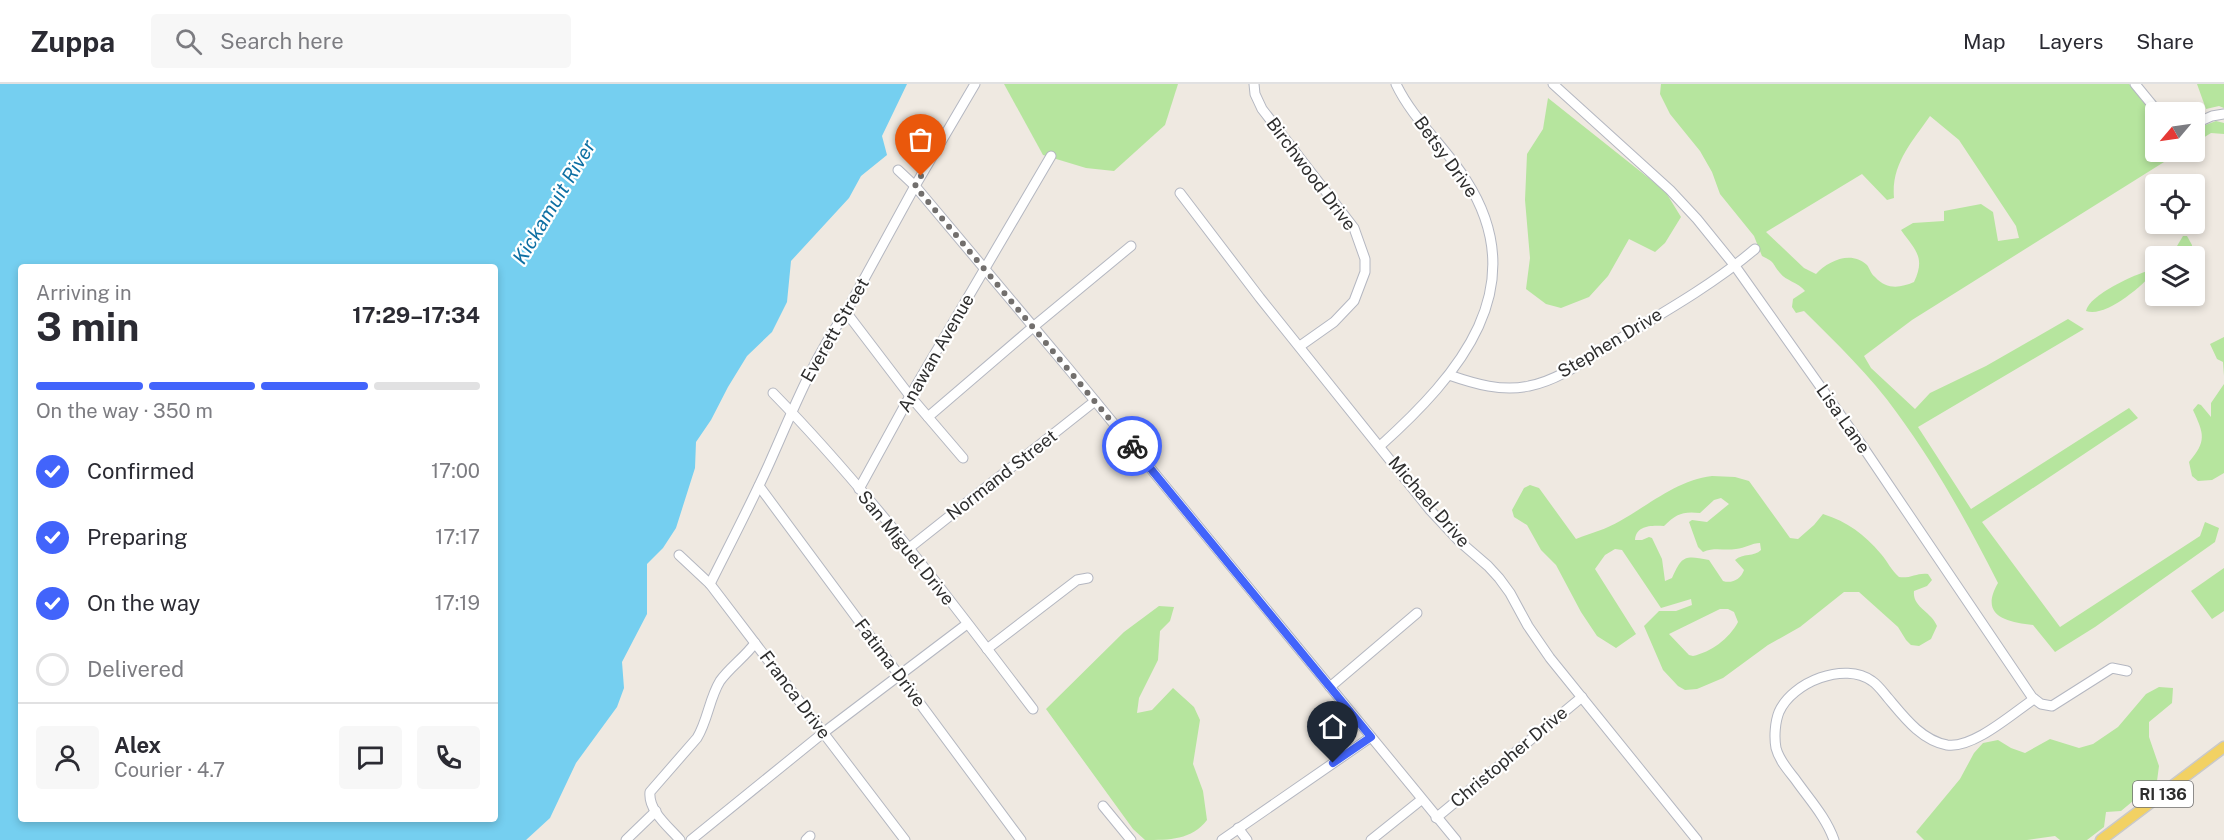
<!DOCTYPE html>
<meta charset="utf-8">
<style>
:root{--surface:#fff;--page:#f7f7f7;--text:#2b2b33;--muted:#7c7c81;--line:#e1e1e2;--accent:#4264fb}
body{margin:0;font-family:"Public Sans",sans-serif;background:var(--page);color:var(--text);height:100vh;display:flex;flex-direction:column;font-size:22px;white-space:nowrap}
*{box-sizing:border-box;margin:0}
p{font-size:20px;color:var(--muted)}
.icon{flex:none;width:33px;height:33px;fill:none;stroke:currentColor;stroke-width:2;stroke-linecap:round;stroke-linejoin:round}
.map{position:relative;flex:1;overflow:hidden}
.side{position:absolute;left:18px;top:180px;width:480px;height:558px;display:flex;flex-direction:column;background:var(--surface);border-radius:6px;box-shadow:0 3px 9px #0003}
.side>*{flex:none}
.needle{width:39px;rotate:241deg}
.fabs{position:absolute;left:2145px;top:18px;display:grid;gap:12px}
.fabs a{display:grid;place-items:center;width:60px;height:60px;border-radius:6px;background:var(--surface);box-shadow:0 3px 9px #0003;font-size:30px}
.pin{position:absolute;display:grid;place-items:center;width:51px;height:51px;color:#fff;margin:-62px -26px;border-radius:50% 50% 50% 0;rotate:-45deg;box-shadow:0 0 6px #0007}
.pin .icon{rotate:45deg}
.courier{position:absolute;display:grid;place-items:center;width:60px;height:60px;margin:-30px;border:4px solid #4264fb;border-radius:50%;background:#fff;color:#222;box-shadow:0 2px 8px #0007}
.overview em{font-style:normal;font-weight:700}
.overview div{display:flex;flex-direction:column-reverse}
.overview{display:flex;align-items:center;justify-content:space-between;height:102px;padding:0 18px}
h1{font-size:39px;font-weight:700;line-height:45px}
.bar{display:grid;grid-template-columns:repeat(4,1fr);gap:9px 6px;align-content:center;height:72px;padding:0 18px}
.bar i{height:8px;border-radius:4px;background:var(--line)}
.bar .current{background:var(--accent)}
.bar p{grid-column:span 4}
.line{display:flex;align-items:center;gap:15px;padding:0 18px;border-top:2px solid var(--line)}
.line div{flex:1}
.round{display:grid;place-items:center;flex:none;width:63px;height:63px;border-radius:6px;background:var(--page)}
ol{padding:0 18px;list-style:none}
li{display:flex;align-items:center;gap:18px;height:66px}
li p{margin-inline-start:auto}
li .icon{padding:6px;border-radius:50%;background:var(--accent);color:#fff;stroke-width:4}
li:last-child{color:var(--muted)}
li i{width:33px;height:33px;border:3px solid var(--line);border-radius:50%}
header{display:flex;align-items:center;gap:36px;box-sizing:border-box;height:84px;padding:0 30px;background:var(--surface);border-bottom:2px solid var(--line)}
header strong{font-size:28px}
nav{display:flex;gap:33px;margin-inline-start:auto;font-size:21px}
.search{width:420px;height:54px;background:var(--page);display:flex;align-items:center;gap:15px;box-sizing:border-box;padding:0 21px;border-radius:6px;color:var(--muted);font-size:22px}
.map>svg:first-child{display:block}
.green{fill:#b6e59e;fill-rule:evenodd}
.water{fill:#75cff0;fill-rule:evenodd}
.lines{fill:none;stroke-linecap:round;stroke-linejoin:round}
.minor-casing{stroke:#b4b7c1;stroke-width:11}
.major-casing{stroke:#c9c9c9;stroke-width:13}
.minor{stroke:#fff;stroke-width:9}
.major{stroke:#f2d163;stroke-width:10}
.done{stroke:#726f6d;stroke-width:6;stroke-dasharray:0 10.8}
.route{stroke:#4264fb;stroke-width:8}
.labels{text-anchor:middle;stroke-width:4.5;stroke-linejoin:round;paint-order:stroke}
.shield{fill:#fff;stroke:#6d6d6d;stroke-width:1.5}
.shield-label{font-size:16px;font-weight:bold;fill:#2e2e2e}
.street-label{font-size:18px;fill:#2e2e2e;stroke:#fff}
.water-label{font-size:20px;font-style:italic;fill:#0d6fa3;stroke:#fff}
</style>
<header>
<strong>Zuppa</strong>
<div class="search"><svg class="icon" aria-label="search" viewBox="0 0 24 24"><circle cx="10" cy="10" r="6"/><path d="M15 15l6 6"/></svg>Search here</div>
<nav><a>Map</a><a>Layers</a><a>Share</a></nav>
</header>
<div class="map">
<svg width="2224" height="756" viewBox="0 0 2224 756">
<rect width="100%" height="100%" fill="#efe9e1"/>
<g class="green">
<polygon points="1004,0 1178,0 1165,41 1114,87 1086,84 1043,71"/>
<path d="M 1661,0 L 2129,0 L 2155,31 L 2156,68 L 2180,68 L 1912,236 L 1864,272 L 1871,284 L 1915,325 L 1930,309 L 1986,282 L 2068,235 L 2084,245 L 1918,343 L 1971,425 L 2129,324 L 2138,334 L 1982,438 L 2060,543 L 2200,452 L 2205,438 L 2219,444 L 2215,458 L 2095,543 L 2055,568 L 2033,541 C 2006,538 1979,532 1998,499 C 1968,440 1936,382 1897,329 C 1871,292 1836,259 1804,227 L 1796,229 L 1792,223 L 1793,215 L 1805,207 C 1798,198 1786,197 1780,189 C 1771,178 1776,179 1762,172 L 1754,152 L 1720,110 L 1712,88 L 1700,67 L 1670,30 L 1660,10 ZM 1930,32 L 1959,56 L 2016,142 L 2019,154 L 1998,157 L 1993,128 L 1981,120 L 1944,127 L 1944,137 L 1913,139 L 1901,146 C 1915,166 1926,173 1914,198 C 1900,204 1887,206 1875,193 C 1871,190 1870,185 1867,181 C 1851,166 1828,177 1816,190 L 1804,184 L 1766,148 L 1862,90 L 1887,116 L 1894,114 C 1891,80 1912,58 1930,32 Z"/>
<polygon points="2197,0 2224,0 2224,24 2219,22 2206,25"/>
<polygon points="1548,14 1665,107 1681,133 1665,159 1655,168 1629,155 1608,192 1589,213 1561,224 1546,220 1526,205 1530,174 1525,116 1527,70 1543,45"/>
<polygon points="2216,37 2224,39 2224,50 2211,49 2195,59 2195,45"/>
<polygon points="2183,152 2187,152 2192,161 2192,168 2188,172 2171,172"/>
<path d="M 2151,186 L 2153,189 C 2141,203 2105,234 2086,227 C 2089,211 2135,190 2151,186 Z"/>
<polygon points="2224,253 2224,292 2223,278 2217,275 2210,260"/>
<path d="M 2224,300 L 2224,389 L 2212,396 L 2198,397 L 2192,392 L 2189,378 C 2207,357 2204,350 2193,326 L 2198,320 L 2201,321 L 2211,333 L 2211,319 Z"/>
<path d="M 1712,392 L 1735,393 L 1749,397 L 1790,454 L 1798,455 L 1814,441 L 1823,430 C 1848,438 1864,450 1881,470 C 1888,478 1891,486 1899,493 C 1910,495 1918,488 1928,490 L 1932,496 L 1927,502 L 1914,507 C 1912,523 1932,528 1937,542 L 1931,555 L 1919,562 L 1911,561 L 1906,556 L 1898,543 L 1859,508 L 1844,508 L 1800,543 L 1768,561 L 1723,594 L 1697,605 L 1685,606 L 1678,602 L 1663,586 L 1644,542 L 1659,527 L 1676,527 L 1692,521 L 1691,515 L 1661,524 L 1622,466 L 1615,465 L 1605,471 L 1595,485 L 1636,550 L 1616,564 L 1597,552 L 1581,528 L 1556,481 L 1541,466 L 1527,441 L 1514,433 L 1512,426 L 1524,404 L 1530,401 L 1539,404 L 1576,455 C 1591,449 1607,445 1620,437 C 1650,420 1678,396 1712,392 ZM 1721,414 L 1729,420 L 1707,438 L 1692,436 L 1689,438 L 1698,463 L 1703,468 C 1715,463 1724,467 1736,465 C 1745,464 1752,459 1760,459 L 1761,466 C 1754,473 1743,469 1735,476 L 1744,486 C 1741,495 1732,500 1723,497 L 1709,476 C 1684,471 1682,472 1672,494 L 1665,497 L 1662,475 L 1652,454 L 1649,453 L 1642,456 L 1635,456 C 1636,441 1652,441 1664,442 C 1676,430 1683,427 1700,429 L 1714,416 ZM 1720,525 L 1728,525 L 1734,528 L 1738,538 C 1729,555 1711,568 1693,572 L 1689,571 L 1669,550 Z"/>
<polygon points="2224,484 2224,527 2212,535 2191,507"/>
<path d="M 1159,522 L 1174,523 L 1170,537 L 1160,547 L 1158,576 L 1139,614 L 1137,629 L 1152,626 L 1173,604 L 1194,623 L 1200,636 L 1193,680 L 1203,707 L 1207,736 C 1192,756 1169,756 1145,756 L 1133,745 L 1046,625 L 1124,548 Z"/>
<polygon points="2159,603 2173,604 2172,619 2149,638 2149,653 2159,682 2157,697 2121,727 2106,728 2104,743 2087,756 2060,756 2055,752 2027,756 1924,756 1916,748 1960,695 1974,669 1983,659 1998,656 2011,664 2025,669 2050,655 2079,664 2093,660 2118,643 2146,610"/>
</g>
<path class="water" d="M 0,0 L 907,0 L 882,52 L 887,71 L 861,92 L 849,114 L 791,177 L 787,218 L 772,248 L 747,272 L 728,303 L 711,336 L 696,358 L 695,384 L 676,444 L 663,464 L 647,480 L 647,530 L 622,578 L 624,604 L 617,623 L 576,679 L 550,734 L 526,756 L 0,756 ZM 21,183 L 495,183 L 495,735 L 21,735 Z"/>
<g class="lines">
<g class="minor-casing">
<g id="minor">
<polyline points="1254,0 1255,10 1262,25 1354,144 1365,175 1365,188 1354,217 1334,238 1300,262"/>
<polyline points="1553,0 1670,106 1697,135 1735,182 1861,360 2032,613 2041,620 2052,622 2112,584 2127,587"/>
<polyline points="2135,0 2158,28"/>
<polyline points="2194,40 2212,32 2224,30"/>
<polyline points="898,86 915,102 1068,284 1456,756"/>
<polyline points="1180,109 1260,214 1430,426 1459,457 1488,482 1499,494 1510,509 1528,542 1550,574 1697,756"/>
<polyline points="846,228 910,312 963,374"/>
<path d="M 1449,291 C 1475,300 1502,308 1529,302 C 1560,296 1588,274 1614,258 C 1661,230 1714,200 1755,165"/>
<path d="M 773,309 C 868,406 951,517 1033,625"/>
<polyline points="928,333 1033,243 1131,162"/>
<path d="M 1380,362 C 1459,291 1535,203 1466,96 C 1445,62 1413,36 1396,0"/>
<polyline points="759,402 1021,756"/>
<polyline points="859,405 910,312 1051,72"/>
<polyline points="908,465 1095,317"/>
<polyline points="679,471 710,500 905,756"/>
<path d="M 710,500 C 730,460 751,420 769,380 C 793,326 812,277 846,228 L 915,102 L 975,0"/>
<polyline points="987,565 1077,496 1088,494"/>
<polyline points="1330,603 1417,529"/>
<polyline points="1103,722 1131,756"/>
<polyline points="1436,734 1582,613"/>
<polyline points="1238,744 1247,756"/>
<polyline points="626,756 656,727"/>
<path d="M 680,756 C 669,743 648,727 650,708 L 697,654 C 708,636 709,615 720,597 C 730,583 745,573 755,559"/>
<polyline points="691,756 823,649 967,540"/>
<polyline points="806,756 810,752"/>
<polyline points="1222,756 1371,653"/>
<polyline points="1371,756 1421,716"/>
<path d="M 1834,756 C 1826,733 1809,715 1795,695 C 1788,686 1779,676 1776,664 C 1774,653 1775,638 1779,628 C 1792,598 1845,577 1872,597 C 1878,601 1883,608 1888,614 C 1904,633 1921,656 1947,661 C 1973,665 2013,629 2034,615"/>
</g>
</g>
<g class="major-casing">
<polyline id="major" points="2101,756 2224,663"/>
</g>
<use href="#minor" class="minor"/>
<use href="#major" class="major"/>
</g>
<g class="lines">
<polyline class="done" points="921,92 915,102 1132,362"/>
<polyline class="route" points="1132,362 1371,653 1333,679"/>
</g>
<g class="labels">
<rect class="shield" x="2133" y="697" width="60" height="26" rx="4.5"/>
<g class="shield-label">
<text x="2163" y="716">RI 136</text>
</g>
<g class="street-label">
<text transform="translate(1446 73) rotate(54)" y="6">Betsy Drive</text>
<text transform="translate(1311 90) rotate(53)" y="6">Birchwood Drive</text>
<text transform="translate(835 246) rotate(-60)" y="6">Everett Street</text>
<text transform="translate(1610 259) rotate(-31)" y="6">Stephen Drive</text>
<text transform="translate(936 269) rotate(-60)" y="6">Anawan Avenue</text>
<text transform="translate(1843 335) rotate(55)" y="6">Lisa Lane</text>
<text transform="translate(1002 391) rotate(-38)" y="6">Normand Street</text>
<text transform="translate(1429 418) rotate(49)" y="6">Michael Drive</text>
<text transform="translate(906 464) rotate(51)" y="6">San Miguel Drive</text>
<text transform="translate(890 579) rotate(53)" y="6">Fatima Drive</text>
<text transform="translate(795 611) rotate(53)" y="6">Franca Drive</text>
<text transform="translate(1509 673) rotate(-40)" y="6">Christopher Drive</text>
</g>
<g class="water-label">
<text transform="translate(554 118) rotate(-59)" y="7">Kickamuit River</text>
</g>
</g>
</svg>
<div class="fabs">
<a><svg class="needle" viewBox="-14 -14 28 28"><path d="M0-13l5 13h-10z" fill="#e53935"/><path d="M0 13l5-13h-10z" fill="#7c7c81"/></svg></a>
<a><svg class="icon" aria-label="locate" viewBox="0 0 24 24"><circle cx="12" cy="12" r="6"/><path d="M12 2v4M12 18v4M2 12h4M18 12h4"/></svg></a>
<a><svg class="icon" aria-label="layers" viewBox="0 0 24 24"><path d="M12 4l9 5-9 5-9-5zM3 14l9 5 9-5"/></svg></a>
</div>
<div class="pin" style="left:921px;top:92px;background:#ea580c"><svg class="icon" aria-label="bag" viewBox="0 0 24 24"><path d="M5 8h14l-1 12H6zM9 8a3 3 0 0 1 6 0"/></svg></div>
<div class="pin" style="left:1333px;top:679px;background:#1f2937"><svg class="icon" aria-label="home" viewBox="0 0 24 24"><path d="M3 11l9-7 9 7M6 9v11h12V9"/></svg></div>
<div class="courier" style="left:1132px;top:362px"><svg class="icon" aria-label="bike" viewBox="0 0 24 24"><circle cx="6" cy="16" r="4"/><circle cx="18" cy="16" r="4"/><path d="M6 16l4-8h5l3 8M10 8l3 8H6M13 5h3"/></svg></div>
<section class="side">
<div class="overview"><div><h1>3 min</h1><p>Arriving in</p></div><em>17:29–17:34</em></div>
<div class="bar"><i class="current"></i><i class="current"></i><i class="current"></i><i></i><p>On the way · 350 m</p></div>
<ol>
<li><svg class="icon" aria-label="check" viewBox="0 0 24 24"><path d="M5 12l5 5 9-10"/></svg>Confirmed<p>17:00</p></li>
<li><svg class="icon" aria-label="check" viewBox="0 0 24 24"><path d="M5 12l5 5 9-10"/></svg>Preparing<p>17:17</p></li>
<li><svg class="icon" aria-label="check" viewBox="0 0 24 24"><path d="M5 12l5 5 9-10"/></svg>On the way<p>17:19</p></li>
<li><i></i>Delivered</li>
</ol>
<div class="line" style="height:108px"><a class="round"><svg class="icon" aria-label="person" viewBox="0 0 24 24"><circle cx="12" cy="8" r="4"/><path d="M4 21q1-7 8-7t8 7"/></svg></a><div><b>Alex</b><p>Courier · 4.7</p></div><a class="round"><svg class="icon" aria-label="chat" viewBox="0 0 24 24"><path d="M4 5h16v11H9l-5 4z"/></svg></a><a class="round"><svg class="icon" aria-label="phone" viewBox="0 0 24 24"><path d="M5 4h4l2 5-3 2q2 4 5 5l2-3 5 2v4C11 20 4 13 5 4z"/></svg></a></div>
</section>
</div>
